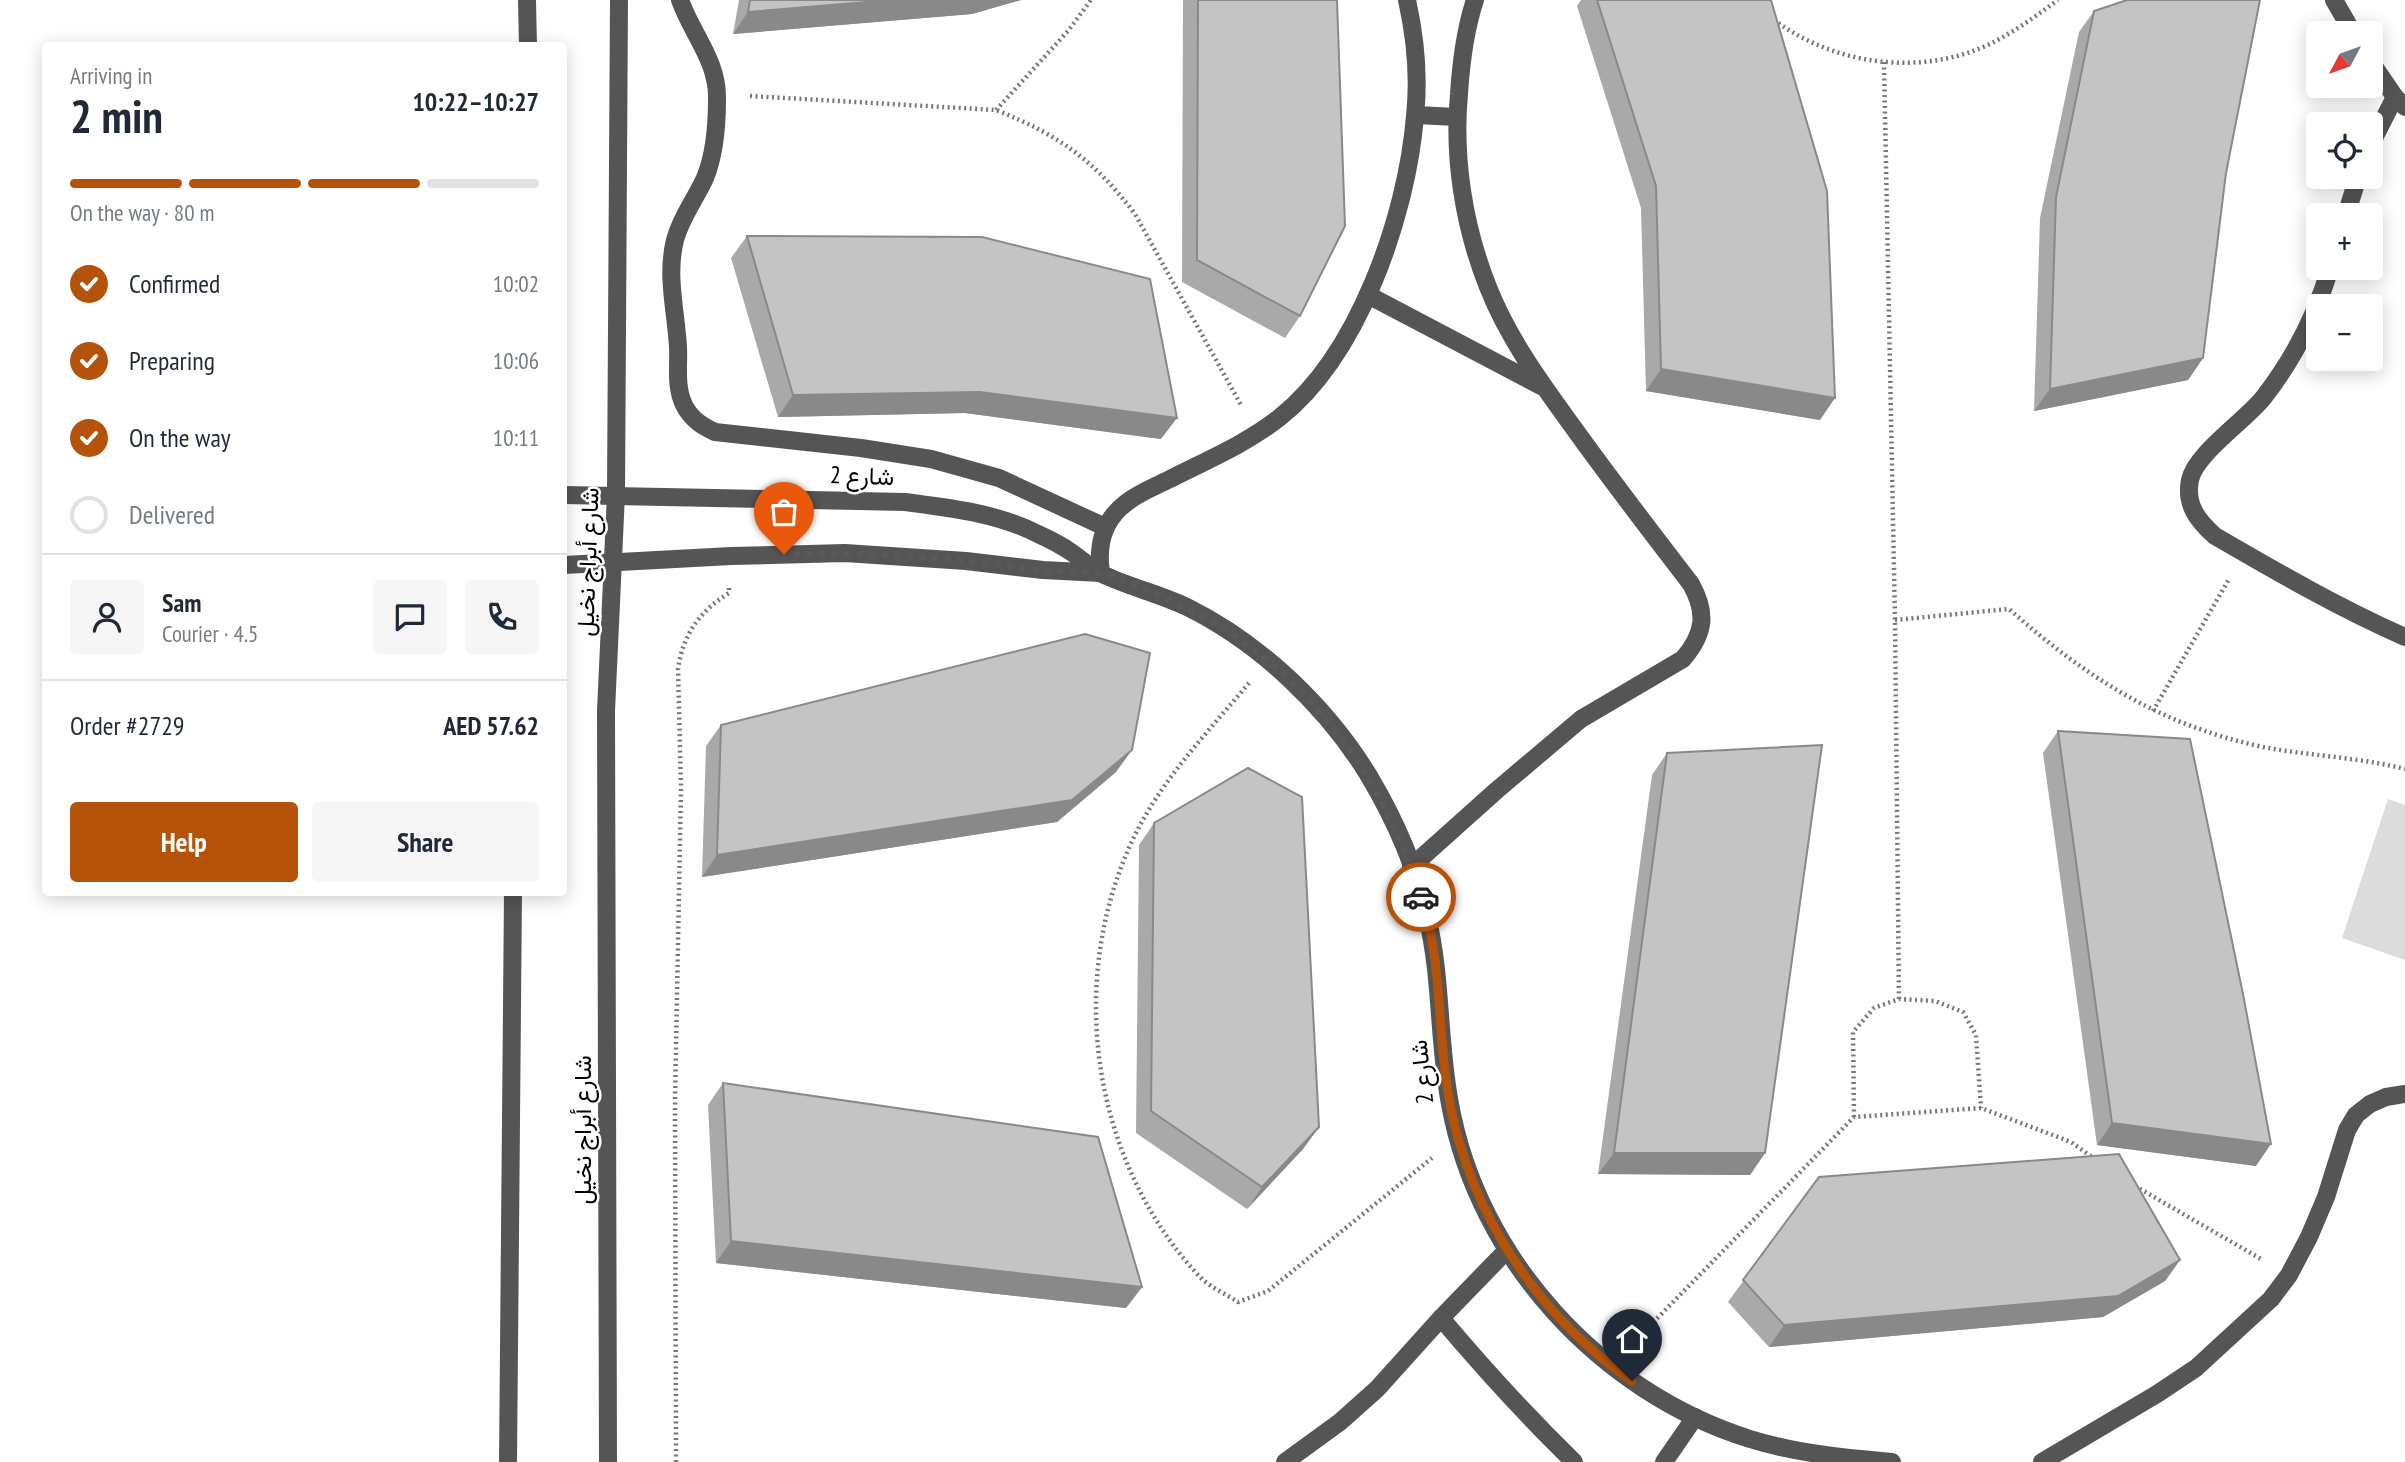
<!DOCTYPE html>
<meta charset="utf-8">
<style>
:root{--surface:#fff;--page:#f6f6f7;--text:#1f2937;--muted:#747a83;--line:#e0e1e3;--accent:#b45309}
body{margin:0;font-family:"PT Sans Narrow",Vazirmatn,sans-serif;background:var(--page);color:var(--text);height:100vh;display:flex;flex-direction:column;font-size:26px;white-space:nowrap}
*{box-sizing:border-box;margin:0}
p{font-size:23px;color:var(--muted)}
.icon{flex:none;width:38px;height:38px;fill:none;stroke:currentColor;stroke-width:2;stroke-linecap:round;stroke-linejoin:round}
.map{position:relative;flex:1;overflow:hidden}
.panel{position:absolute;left:42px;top:42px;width:525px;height:854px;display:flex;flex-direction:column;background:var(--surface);border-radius:7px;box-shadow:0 4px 18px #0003}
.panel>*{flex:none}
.needle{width:46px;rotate:229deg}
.fabs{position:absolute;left:2306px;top:21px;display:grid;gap:14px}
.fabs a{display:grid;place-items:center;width:77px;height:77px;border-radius:7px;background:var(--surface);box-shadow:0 4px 18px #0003;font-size:35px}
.pin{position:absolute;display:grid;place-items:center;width:60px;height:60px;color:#fff;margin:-72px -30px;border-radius:50% 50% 50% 0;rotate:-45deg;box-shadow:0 0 7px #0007}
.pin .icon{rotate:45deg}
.courier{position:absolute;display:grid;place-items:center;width:70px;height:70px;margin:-35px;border:5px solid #b45309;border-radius:50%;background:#fff;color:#222;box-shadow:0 2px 9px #0007}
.head em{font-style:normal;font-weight:700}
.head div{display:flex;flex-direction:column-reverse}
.head{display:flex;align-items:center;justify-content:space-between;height:119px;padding:0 28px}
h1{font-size:46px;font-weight:700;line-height:52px}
.bar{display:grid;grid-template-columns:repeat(4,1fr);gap:10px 7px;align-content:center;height:84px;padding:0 28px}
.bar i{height:9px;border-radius:5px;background:var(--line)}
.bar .active{background:var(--accent)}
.bar p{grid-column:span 4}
.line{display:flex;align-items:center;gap:18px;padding:0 28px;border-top:2px solid var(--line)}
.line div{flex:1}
.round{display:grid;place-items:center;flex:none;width:74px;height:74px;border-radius:7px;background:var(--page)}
ol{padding:0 28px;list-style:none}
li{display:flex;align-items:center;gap:21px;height:77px}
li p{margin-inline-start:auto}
li .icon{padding:7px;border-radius:50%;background:var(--accent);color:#fff;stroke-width:4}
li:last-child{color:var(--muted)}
li i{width:38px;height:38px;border:4px solid var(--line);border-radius:50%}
.action{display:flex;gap:14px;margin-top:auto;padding:14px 28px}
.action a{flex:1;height:80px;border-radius:7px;background:var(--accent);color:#fff;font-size:28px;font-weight:700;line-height:80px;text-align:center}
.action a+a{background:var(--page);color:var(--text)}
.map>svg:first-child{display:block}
.green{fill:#dcdcdc}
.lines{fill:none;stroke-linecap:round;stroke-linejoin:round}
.path{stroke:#777;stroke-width:4.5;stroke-dasharray:2 3.5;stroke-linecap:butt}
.minor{stroke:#555;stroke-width:18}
.wall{fill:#a9a9a9}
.shaded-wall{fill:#898989}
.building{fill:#c4c4c4;stroke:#898989;stroke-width:2}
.done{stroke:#595959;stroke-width:7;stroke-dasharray:0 12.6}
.route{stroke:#b45309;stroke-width:9}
.labels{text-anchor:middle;stroke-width:5;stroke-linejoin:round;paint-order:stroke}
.street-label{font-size:24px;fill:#000;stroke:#fff}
</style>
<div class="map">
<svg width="2405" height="1462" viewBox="0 0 2405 1462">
<rect width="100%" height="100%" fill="#fff"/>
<polygon class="green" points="2388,799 2405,805 2405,960 2342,938"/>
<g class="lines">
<g class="path">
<path d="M 1774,20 C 1835,65 1920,77 1990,44 C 2014,32 2036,16 2058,0"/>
<polyline points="1884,62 1895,620 1899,999"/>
<path d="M 750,96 L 996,110 C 1059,135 1094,160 1135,214 L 1241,405"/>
<polyline points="996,110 1068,31 1091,0"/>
<path d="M 1895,620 L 2009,609 C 2087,678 2160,725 2263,747 C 2310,756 2358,757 2405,769"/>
<path d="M 1249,683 C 1208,732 1163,778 1135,835 C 1065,978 1091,1160 1199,1276 C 1209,1287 1226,1294 1238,1302 L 1268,1291 L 1432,1158"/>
<polyline points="2153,711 2229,579"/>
<polyline points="1854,1117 1853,1032 1874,1008 1899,999 1935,1001 1963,1012 1976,1035 1981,1108"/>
<polyline points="2135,1186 2261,1259"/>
<polyline points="1634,1342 1854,1117 1981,1108 2071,1142 2096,1160"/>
<path d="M 676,1462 L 675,1099 L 681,789 L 678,669 C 683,634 700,611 729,593 L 729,587"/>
</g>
<g class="minor">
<polyline points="527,0 528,46"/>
<path d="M 680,0 C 692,34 718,61 717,99 C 717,124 715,154 705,178 C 695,200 681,217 675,240 C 666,276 676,311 678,347 C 679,366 675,386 684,405 C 691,419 702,426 715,432 L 861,448 L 931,459 L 999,478 L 1105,527"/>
<polyline points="2334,0 2353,33"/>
<polyline points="2371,62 2395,97 2405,107"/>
<polyline points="1416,115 1457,117"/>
<polyline points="2371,144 2395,97"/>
<polyline points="2346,215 2358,177"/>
<path d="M 2330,268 C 2316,315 2295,357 2264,397 C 2246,420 2195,454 2190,480 C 2185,505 2198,521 2215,536 C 2277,572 2339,608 2405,637"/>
<polyline points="1368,295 1541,386"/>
<path d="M 564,495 L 905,502 C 950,508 997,513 1038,534 C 1049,539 1061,545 1071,552 C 1081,559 1091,568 1102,574 C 1129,587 1160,594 1187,607 C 1260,643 1327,707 1369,776 C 1394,818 1416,868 1427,916 C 1442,978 1438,1042 1450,1104 C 1478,1259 1600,1392 1750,1439 C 1795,1453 1844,1458 1892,1462"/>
<polyline points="564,565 731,556 845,553 966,561 1043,570 1101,573"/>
<path d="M 1101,573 C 1097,546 1103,520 1126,503 C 1138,493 1154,487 1168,480 C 1205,461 1246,444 1279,418 C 1359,355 1407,215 1415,116 C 1419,79 1415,36 1407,0"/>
<path d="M 1411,867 L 1497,790 L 1581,719 L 1683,659 C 1705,633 1707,613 1691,584 C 1651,532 1611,480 1573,427 C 1541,383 1508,338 1488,287 C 1464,227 1453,158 1459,94 C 1461,63 1465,30 1475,0"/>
<path d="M 1441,1318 C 1483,1368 1527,1416 1574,1462"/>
<polyline points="508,1462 513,892"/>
<polyline points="608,1462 606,711 616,494 619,0"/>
<polyline points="1285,1462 1340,1422 1377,1389 1441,1318 1507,1250"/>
<polyline points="1664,1462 1695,1417"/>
<polyline points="2042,1462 2157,1394 2196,1368 2271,1299 2289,1275 2309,1237 2326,1197 2347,1130 2356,1115 2370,1104 2386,1097 2405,1094"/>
</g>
</g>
<g class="wall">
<polygon points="739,0 1021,0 972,14 733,34"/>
<polygon points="1183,0 1337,0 1300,316 1285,338 1182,282"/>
<polygon points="1581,0 1771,0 1820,420 1646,391 1641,208 1577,6"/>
<polygon points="2094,11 2226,173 2203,358 2188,380 2034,411 2040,218 2079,32"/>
<polygon points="747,236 1161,439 965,413 778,417 731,258"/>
<polygon points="721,725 1116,772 1057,822 702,877 706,746"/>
<polygon points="2058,731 2256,1166 2097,1145 2043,753"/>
<polygon points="1667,753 1765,1153 1750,1175 1598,1174 1652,775"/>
<polygon points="1154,823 1319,1127 1303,1149 1247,1209 1136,1133 1139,845"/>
<polygon points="723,1083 1142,1287 1126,1308 716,1263 708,1105"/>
<polygon points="1819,1177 2180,1260 2165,1281 2103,1317 1769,1347 1728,1302"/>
</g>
<g class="shaded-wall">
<polygon points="891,0 1021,0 972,14 733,34 748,12"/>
<polygon points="2203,358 2188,380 2034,411 2050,389"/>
<polygon points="1661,369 1835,398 1820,420 1646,391"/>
<polygon points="980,392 1177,418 1161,439 965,413 778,417 793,395"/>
<polygon points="1132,750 1116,772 1057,822 702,877 717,855"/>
<polygon points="2112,1123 2271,1144 2256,1166 2097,1145"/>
<polygon points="1319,1127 1303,1149 1247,1209 1262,1187"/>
<polygon points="1614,1153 1765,1153 1750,1175 1598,1174"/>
<polygon points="731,1241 1142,1287 1126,1308 716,1263"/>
<polygon points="2180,1260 2165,1281 2103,1317 1769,1347 1784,1325"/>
</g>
<g class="building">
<polygon points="750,0 891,0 748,12"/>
<polygon points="1198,0 1337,0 1345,226 1300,316 1197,260"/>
<polygon points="1597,0 1771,0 1827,191 1835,398 1661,369 1656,186"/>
<polygon points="2127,0 2260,0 2226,173 2203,358 2050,389 2056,197 2094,11"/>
<polygon points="747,236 982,237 1150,279 1177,418 980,392 793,395"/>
<polygon points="1085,634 1150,653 1132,750 1072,800 717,855 721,725"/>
<polygon points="2058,731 2190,739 2243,994 2271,1144 2112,1123"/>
<polygon points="1822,745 1765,1153 1614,1153 1667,753"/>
<polygon points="1248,768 1302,797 1319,1127 1262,1187 1151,1111 1154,823"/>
<polygon points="723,1083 1098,1137 1142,1287 731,1241"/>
<polygon points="2119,1154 2180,1260 2118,1296 1784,1325 1743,1280 1819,1177"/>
</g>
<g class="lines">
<path class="done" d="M 784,554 C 844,553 904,555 964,560 C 990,563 1016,568 1042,570 C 1061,572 1082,570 1100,573 C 1122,577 1145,589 1165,598 C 1297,656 1377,762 1421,897"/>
<path class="route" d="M 1421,897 C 1440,953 1438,1013 1445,1071 C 1459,1196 1529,1309 1632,1381"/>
</g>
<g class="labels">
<g class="street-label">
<text transform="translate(862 476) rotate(2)" y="8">شارع 2</text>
<text transform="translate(588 562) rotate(-88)" y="8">شارع أبراج نخيل</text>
<text transform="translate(1422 1072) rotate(-96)" y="8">شارع 2</text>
<text transform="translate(583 1130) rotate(-90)" y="8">شارع أبراج نخيل</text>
</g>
</g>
</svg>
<div class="fabs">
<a><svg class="needle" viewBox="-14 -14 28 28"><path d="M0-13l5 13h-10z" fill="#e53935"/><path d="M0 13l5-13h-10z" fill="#747a83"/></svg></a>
<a><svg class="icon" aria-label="locate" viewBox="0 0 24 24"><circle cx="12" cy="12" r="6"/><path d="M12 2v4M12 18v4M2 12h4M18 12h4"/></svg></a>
<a>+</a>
<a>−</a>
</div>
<div class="pin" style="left:784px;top:554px;background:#ea580c"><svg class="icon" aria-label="bag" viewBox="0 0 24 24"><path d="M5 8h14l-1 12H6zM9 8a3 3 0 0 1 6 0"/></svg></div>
<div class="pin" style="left:1632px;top:1381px;background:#1f2937"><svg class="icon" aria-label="home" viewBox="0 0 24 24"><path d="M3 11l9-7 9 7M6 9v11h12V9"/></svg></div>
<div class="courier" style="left:1421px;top:897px"><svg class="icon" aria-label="car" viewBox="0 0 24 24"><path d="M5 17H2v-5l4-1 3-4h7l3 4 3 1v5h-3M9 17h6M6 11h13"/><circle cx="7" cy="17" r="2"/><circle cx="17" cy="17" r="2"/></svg></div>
<section class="panel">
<div class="head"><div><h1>2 min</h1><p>Arriving in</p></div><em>10:22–10:27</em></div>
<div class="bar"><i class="active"></i><i class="active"></i><i class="active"></i><i></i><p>On the way · 80 m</p></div>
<ol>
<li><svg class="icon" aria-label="check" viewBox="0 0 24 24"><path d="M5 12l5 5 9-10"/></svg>Confirmed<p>10:02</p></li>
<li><svg class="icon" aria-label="check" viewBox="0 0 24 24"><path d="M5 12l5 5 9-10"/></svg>Preparing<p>10:06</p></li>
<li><svg class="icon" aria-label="check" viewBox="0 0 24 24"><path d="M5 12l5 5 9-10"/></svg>On the way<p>10:11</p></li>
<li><i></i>Delivered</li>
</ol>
<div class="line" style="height:126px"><a class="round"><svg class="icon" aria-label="person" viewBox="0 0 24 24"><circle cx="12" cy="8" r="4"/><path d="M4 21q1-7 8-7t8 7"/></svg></a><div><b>Sam</b><p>Courier · 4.5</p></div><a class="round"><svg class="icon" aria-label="chat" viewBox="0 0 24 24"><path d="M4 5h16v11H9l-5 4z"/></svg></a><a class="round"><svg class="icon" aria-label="phone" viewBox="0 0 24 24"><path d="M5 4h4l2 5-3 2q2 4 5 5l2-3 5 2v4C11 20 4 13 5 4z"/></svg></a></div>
<div class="line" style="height:91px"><div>Order #2729</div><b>AED 57.62</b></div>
<div class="action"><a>Help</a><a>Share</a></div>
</section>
</div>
